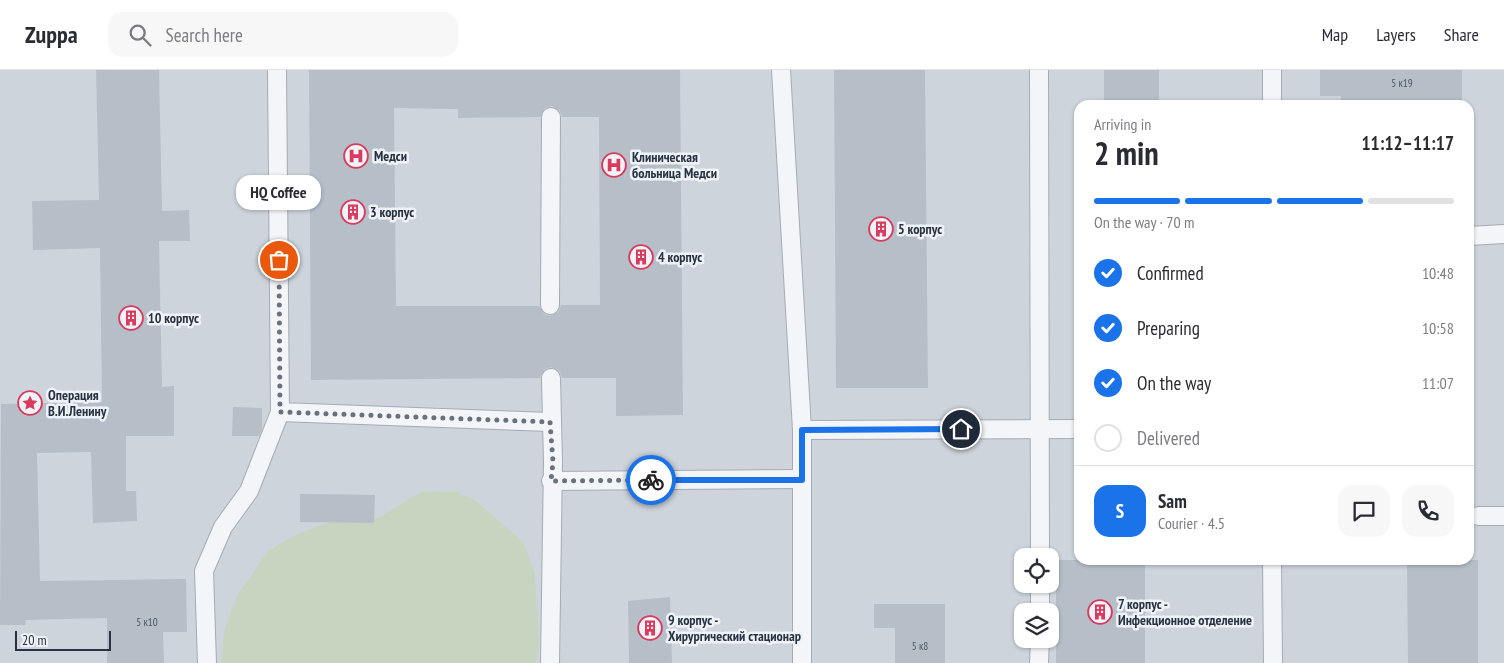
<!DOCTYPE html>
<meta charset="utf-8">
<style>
:root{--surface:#fff;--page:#f7f7f7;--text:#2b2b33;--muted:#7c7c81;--line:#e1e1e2;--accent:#1a73e8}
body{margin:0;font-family:"PT Sans Narrow",sans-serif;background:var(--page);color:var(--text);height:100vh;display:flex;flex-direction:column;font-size:19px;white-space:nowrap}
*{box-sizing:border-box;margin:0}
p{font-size:16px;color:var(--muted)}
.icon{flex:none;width:28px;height:28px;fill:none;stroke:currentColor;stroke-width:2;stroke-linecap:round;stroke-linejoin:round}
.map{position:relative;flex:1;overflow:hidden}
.side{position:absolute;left:1074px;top:30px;width:400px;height:465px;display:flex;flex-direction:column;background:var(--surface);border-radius:15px;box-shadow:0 1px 4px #0004}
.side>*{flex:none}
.fabs{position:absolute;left:1014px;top:478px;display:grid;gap:10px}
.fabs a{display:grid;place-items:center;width:45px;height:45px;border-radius:10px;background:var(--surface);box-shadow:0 1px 4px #0004;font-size:25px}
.scale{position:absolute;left:15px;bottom:12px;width:96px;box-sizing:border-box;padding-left:5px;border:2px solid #273343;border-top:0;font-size:14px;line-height:18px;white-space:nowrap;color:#273343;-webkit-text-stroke:4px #eff3f7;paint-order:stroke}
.pin{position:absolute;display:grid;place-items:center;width:42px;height:42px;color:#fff;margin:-21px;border:2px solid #fff;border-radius:50%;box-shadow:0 1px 5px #0007}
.courier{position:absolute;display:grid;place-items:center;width:50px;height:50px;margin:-25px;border:4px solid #1a73e8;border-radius:50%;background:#fff;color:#222;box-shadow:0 1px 6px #0007}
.bubble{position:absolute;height:35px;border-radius:15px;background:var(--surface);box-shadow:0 1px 4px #0004;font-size:16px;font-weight:600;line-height:35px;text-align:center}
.headline em{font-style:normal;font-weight:600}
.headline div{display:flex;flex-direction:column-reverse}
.headline{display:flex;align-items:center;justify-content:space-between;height:85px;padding:0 20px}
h1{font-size:32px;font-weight:600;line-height:38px}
.bar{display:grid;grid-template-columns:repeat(4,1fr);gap:8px 5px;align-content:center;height:60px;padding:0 20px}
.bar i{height:6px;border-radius:4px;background:var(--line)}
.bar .active{background:var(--accent)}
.bar p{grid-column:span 4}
.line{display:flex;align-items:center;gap:12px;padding:0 20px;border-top:1px solid var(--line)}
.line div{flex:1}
.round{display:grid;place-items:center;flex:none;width:52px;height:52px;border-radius:15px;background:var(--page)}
ol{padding:0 20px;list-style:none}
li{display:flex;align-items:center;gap:15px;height:55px}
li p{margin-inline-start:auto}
li .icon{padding:5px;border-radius:50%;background:var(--accent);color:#fff;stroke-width:4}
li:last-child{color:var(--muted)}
li i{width:28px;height:28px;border:2px solid var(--line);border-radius:50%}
header{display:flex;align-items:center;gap:30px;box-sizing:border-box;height:70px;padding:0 25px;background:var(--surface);border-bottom:1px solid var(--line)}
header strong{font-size:24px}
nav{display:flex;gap:28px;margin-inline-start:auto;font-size:18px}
.search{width:350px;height:45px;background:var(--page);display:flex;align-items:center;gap:12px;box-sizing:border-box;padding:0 18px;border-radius:15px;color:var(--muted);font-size:19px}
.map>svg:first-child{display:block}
.built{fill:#cdd4dc;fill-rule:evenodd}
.green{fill:#c7d5c0}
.building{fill:#b6bec8;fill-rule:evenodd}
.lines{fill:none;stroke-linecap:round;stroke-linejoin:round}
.service-casing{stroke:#a5abb5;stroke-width:20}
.service{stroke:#f3f5f8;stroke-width:18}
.done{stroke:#68717d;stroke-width:5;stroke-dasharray:0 9}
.route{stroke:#1a73e8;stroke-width:6}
.labels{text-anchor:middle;stroke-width:5;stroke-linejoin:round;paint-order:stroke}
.number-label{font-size:11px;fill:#4b5664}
.poi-label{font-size:14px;font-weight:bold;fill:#273343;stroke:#eff3f7;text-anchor:start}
</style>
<header>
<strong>Zuppa</strong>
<div class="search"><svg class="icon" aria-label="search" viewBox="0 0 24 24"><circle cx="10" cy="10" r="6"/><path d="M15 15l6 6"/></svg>Search here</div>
<nav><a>Map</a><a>Layers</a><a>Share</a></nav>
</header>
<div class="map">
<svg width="1504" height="593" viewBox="0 0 1504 593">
<rect width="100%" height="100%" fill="#e0e4ea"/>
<path class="built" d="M 0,0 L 1504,0 L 1504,593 L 0,593 ZM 1079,35 L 1469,35 L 1469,490 L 1079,490 ZM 1022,486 L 1050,486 L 1050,514 L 1022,514 ZM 1022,541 L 1050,541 L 1050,569 L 1022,569 Z"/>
<polygon class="green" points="454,421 475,430 524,473 535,505 539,573 536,593 221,593 225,557 238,524 268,481 297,464 328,453 378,448 421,422"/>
<g class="building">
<polygon points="96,0 159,0 162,141 189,140 190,171 159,171 162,317 174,316 174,366 126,366 126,421 136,421 137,451 93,453 91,382 37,383 40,511 186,509 187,562 163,562 164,593 107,593 107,548 25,550 26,555 0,555 1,334 102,332 100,178 33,180 32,131 99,130"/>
<path d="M 309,0 L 680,0 L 683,345 L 616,346 L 616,308 L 562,308 L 560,302 L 551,297 L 545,299 L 540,308 L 311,310 ZM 552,36 L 560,41 L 562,47 L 599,47 L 600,235 L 561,235 L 559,241 L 550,246 L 544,244 L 539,236 L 396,236 L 394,38 L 458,39 L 458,48 L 540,47 L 545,38 Z"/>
<polygon points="834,0 925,0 928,318 836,318"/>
<rect x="1104" y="0" width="55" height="35"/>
<polygon points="1320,0 1462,0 1462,35 1341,35 1341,26 1320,26"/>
<polygon points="233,337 262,338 262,360 259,366 232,366"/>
<polygon points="300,424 375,425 374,453 300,452"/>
<rect x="1056" y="490" width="89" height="103"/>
<polygon points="1407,490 1478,490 1478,593 1408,593"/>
<polygon points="670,527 672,593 629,593 628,531"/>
<polygon points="874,534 945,534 945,593 895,593 895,558 874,558"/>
</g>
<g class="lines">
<g class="service-casing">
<g id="service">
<polyline points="277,0 280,342 550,352"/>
<polyline points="781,0 802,360 802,593"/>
<polyline points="1039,0 1040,486"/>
<polyline points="1272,35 1272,0"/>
<polyline points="1469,166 1504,164"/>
<polyline points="550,235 551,47"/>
<polyline points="802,360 1079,359"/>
<polyline points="551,411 802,409"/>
<polyline points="1478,446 1504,446"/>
<polyline points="1272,490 1273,593"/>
<polyline points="1040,541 1040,514"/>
<polyline points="207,593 204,501 223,457 249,421 280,342"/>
<polyline points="550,593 553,392 551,308"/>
<polyline points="1039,593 1040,569"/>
</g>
</g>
<use href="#service" class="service"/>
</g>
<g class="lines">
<polyline class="done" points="279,190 280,342 550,352 553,392 551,411 651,410"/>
<polyline class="route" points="651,410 802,410 802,360 961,359"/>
</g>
<defs>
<g id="hospital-ring" transform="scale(1.25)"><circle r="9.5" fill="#eff3f7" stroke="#d93a5d" stroke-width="1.5"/><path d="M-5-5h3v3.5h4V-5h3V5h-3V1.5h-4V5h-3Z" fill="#d93a5d"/></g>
<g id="building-ring" transform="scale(1.25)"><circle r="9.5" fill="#eff3f7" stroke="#d93a5d" stroke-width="1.5"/><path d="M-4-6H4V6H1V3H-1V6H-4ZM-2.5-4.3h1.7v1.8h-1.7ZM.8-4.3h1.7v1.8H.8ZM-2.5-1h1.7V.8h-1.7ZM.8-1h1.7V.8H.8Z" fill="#d93a5d"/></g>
<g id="sight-ring" transform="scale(1.25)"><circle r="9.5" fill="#eff3f7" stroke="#d93a5d" stroke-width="1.5"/><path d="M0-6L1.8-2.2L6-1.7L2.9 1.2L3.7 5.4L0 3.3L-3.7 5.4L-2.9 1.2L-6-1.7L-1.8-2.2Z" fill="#d93a5d"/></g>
</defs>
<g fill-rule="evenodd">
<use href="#hospital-ring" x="356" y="86"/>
<use href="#hospital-ring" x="614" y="95"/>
<use href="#building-ring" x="353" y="142"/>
<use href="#building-ring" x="881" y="159"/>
<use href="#building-ring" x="641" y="187"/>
<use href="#building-ring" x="131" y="248"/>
<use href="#sight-ring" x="30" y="333"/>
<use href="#building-ring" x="1100" y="542"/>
<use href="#building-ring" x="650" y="558"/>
</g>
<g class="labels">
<g class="number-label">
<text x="1402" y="17">5 к19</text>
<text x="147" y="556">5 к10</text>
<text x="920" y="580">5 к8</text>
</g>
<g class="poi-label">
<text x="374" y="91">Медси</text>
<text x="632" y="92">Клиническая<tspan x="632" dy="16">больница Медси</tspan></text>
<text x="370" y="147">3 корпус</text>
<text x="898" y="164">5 корпус</text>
<text x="658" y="192">4 корпус</text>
<text x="148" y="253">10 корпус</text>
<text x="48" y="330">Операция<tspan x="48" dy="16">В.И.Ленину</tspan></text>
<text x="1118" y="539">7 корпус -<tspan x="1118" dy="16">Инфекционное отделение</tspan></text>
<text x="668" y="555">9 корпус -<tspan x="668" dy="16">Хирургический стационар</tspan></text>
</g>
</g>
</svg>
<div class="fabs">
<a><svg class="icon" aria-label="locate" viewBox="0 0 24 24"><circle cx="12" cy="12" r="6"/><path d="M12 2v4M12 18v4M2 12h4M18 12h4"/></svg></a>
<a><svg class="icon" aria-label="layers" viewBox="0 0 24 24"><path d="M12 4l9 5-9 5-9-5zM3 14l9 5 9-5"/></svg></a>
</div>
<div class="scale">20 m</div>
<div class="pin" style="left:279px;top:190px;background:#ea580c"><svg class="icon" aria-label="bag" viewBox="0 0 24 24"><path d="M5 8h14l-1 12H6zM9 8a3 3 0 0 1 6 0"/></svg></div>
<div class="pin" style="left:961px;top:359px;background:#1f2937"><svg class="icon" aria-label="home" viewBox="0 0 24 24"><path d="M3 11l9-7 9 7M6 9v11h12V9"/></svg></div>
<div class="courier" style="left:651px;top:410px"><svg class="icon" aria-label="bike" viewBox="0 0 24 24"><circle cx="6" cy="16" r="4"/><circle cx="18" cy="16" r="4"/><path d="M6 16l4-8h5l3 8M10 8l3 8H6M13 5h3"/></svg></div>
<div class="bubble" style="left:236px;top:105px;width:85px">HQ Coffee</div>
<section class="side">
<div class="headline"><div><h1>2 min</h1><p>Arriving in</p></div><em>11:12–11:17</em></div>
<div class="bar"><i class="active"></i><i class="active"></i><i class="active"></i><i></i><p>On the way · 70 m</p></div>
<ol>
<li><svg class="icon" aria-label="check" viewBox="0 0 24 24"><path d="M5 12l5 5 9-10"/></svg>Confirmed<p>10:48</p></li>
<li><svg class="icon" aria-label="check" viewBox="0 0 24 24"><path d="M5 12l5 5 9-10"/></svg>Preparing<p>10:58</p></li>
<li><svg class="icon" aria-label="check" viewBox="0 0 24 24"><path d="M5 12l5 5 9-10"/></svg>On the way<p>11:07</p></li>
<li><i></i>Delivered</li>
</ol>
<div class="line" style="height:90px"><b class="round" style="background:var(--accent);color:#fff">S</b><div><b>Sam</b><p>Courier · 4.5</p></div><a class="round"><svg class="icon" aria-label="chat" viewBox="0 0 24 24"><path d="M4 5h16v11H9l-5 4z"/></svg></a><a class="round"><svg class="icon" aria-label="phone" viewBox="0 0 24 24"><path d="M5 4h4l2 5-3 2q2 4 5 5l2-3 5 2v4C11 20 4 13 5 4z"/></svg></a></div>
</section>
</div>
